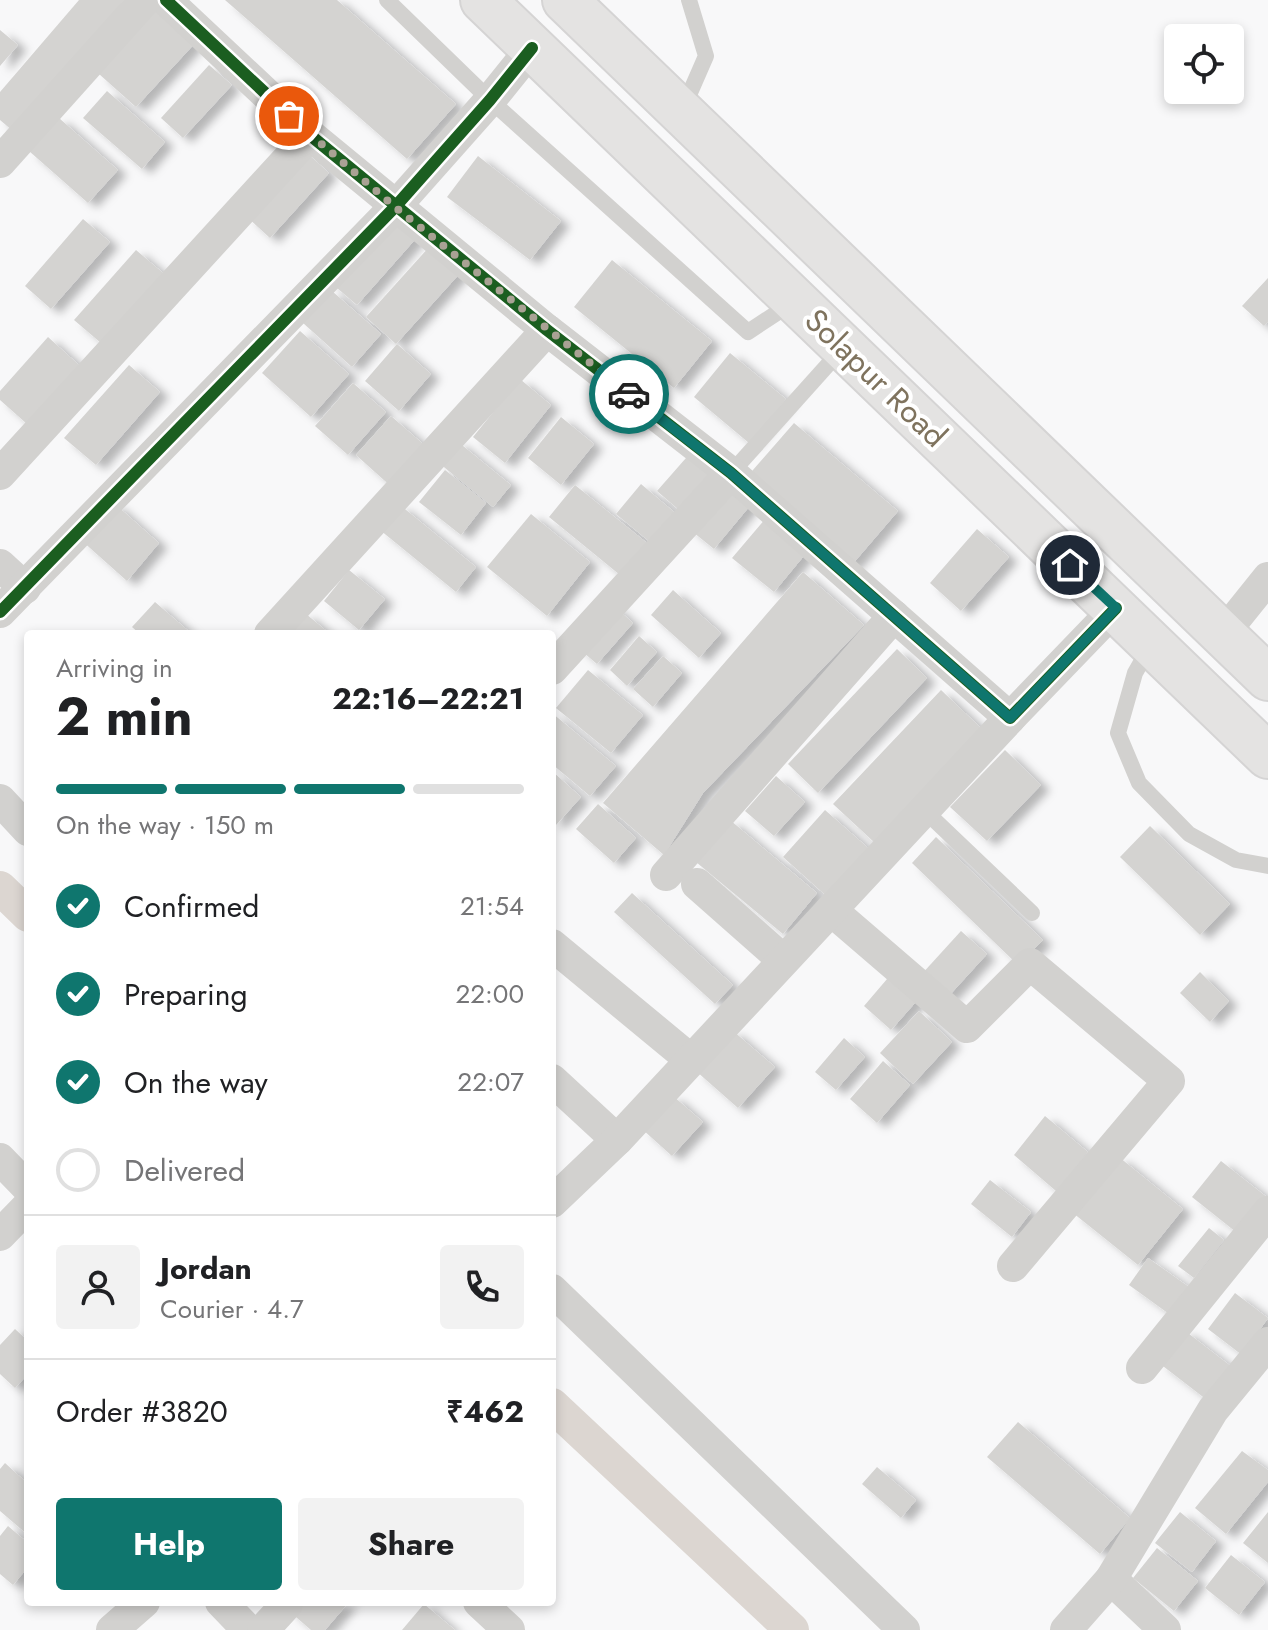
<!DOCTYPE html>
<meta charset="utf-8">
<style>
:root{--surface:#fff;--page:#f2f2f2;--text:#202124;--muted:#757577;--line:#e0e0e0;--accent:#0f766e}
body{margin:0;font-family:Jost,sans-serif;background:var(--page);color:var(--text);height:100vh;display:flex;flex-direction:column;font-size:30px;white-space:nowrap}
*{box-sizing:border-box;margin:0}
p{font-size:26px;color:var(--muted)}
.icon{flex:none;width:44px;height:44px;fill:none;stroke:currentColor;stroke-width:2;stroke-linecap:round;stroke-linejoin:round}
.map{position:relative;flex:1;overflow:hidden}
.panel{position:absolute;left:24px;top:630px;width:532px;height:976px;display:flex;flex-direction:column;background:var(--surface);border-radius:8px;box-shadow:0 4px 12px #0003}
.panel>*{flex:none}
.tools{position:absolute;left:1164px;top:24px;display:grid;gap:16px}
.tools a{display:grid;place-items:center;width:80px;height:80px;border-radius:8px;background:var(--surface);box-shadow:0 4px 12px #0003;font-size:40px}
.pin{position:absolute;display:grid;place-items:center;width:68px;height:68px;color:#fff;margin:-34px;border:4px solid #fff;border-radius:50%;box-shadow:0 2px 8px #0007}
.courier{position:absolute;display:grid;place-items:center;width:80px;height:80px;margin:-40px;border:6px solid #0f766e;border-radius:50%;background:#fff;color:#222;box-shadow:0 2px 10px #0007}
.headline em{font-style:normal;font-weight:700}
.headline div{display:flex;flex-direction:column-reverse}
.headline{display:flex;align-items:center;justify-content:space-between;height:136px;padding:0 32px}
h1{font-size:52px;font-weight:700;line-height:60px}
.bar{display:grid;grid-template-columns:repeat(4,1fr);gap:12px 8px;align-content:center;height:96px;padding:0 32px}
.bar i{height:10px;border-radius:6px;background:var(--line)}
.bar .current{background:var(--accent)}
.bar p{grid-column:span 4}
.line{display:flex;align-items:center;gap:20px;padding:0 32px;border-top:2px solid var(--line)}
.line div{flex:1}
.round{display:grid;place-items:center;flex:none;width:84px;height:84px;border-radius:8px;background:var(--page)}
ol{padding:0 32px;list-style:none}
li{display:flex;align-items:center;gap:24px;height:88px}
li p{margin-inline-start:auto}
li .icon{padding:8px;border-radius:50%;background:var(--accent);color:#fff;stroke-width:4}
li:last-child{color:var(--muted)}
li i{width:44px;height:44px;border:4px solid var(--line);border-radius:50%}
.button{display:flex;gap:16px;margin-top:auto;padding:16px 32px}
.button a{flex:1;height:92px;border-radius:8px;background:var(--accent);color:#fff;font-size:32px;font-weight:700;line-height:92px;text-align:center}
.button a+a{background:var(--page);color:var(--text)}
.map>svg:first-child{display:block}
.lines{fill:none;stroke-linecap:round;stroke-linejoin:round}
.canal{stroke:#dcd6d1;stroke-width:34}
.building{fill:#d4d3d1;filter:url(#shadow)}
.highway-casing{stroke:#d5d4d4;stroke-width:48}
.lane{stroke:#d2d1cf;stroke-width:16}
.street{stroke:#d2d1cf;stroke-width:32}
.highway{stroke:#e4e3e2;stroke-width:44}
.cycleway-casing{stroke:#fff;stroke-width:17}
.cycleway{stroke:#1b5e20;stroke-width:12}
.done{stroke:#a9a294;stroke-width:8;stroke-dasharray:0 14.4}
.route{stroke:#0f766e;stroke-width:10}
.labels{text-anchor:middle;stroke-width:8;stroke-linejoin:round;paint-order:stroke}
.street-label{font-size:32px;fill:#7f735e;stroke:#fff}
</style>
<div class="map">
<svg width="1268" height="1630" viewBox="0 0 1268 1630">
<defs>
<filter id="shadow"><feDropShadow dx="9" dy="5" stdDeviation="4" flood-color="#0004"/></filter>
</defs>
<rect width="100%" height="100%" fill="#f8f8f9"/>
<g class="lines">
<g class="canal">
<polyline points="0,888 28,915"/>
<polyline points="552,1405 792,1630"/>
</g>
</g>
<g class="building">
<polygon points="79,0 124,0 13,131 0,120 0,92"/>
<polygon points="225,0 337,0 456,104 407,159"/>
<polygon points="157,9 195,43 136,107 99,74"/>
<polygon points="0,30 18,45 0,66"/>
<polygon points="209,65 232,85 183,138 161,118"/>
<polygon points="107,91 165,142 142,169 83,118"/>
<polygon points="59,118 118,170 88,203 29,151"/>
<polygon points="306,152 329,173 270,238 247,217"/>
<polygon points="478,156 561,221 530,260 447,197"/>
<polygon points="393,211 419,235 357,305 330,282"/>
<polygon points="83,219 110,242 51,309 25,286"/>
<polygon points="430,246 461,272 396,344 366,317"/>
<polygon points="136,250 163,273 101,343 74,320"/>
<polygon points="612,260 712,341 674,388 574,307"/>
<polygon points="1268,278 1268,322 1264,326 1242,306"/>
<polygon points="332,291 381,334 352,367 303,323"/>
<polygon points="300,331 349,374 311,417 262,373"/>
<polygon points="48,337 79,365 27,424 0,400 0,391"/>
<polygon points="397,344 431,374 399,411 365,381"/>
<polygon points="730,353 786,399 749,443 694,397"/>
<polygon points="129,365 160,392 96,465 64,438"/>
<polygon points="520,379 551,405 505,463 473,437"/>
<polygon points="353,383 386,412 348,455 315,426"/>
<polygon points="391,416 430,450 395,490 356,455"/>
<polygon points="561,417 594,444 561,485 528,458"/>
<polygon points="794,423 898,511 850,567 746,478"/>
<polygon points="457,441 511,485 493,507 439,463"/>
<polygon points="693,450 721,474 685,515 657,491"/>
<polygon points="445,470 486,503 461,535 419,502"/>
<polygon points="728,481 753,502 714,549 688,528"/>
<polygon points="641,484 680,517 655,546 616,514"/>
<polygon points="575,485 647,543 620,575 549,517"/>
<polygon points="114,503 159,543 127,581 81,540"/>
<polygon points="400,505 476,567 456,592 380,530"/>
<polygon points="531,514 590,562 547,616 487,567"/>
<polygon points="766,518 807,552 774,592 732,558"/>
<polygon points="977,529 1009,557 961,611 930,583"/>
<polygon points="349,570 385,599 359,630 324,601"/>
<polygon points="803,572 864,625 703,793 664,855 603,803"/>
<polygon points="673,590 721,633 699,658 651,615"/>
<polygon points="155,602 192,634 140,634 132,627"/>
<polygon points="613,605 633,623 597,664 577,647"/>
<polygon points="305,613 330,634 286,634"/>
<polygon points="639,636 657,652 627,686 610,670"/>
<polygon points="897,649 927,678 818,793 788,764"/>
<polygon points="663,656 682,673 653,707 633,689"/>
<polygon points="588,670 643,715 611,753 556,708"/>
<polygon points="941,690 983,730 875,843 833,804"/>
<polygon points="552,713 616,766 590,796 552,764"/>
<polygon points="1005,750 1041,785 987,841 950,807"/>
<polygon points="552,771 581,797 556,825 552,821"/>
<polygon points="776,776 805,802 774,836 745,811"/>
<polygon points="598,804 636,838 614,863 576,829"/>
<polygon points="825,810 875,854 832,901 783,857"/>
<polygon points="730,820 817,893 783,934 696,862"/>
<polygon points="1150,826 1230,904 1200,935 1120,857"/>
<polygon points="936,837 1043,940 1018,965 912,863"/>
<polygon points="632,893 733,985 715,1004 614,912"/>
<polygon points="961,931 987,954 946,999 920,976"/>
<polygon points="893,972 921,996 891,1030 864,1006"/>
<polygon points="1200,972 1229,1001 1210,1022 1180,993"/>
<polygon points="919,1011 952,1042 913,1084 880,1053"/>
<polygon points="732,1030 775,1067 738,1108 696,1071"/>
<polygon points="844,1038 865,1057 836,1090 815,1072"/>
<polygon points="883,1061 910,1085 877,1123 850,1099"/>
<polygon points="672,1095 703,1122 672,1156 642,1129"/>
<polygon points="1045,1116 1088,1152 1056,1191 1014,1155"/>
<polygon points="1119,1157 1183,1209 1138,1265 1073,1213"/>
<polygon points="1221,1161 1268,1198 1241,1236 1192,1197"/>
<polygon points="990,1180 1031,1212 1012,1237 971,1204"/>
<polygon points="1209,1228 1224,1240 1194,1278 1178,1266"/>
<polygon points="1148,1258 1196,1292 1176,1319 1129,1285"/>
<polygon points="1235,1293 1268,1318 1242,1355 1208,1329"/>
<polygon points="15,1329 28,1341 28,1374 15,1388 0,1374 0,1345"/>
<polygon points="1184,1330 1232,1367 1207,1400 1159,1363"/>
<polygon points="1018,1422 1130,1518 1100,1554 987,1457"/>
<polygon points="1242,1451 1268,1470 1268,1482 1226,1534 1195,1508"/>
<polygon points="5,1463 28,1484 28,1535 0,1511 0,1469"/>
<polygon points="877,1467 916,1500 901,1518 862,1484"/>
<polygon points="1180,1512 1216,1541 1192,1572 1155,1543"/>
<polygon points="1268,1512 1268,1563 1243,1543"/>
<polygon points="8,1526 28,1543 28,1567 13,1585 0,1574 0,1536"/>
<polygon points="1157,1548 1198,1581 1174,1611 1133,1578"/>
<polygon points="1231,1555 1265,1582 1239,1615 1205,1588"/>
<polygon points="297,1602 349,1602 325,1630 311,1630 289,1611"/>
<polygon points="424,1604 455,1630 402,1630"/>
</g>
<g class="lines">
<g class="highway-casing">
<g id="highway">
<polyline points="483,0 1268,756"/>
<polyline points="565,0 1268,678"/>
</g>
</g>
<g class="lane">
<polyline points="387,0 490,100 748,332 795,301"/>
<polyline points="682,111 706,56 689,0"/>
<polyline points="731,473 842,349"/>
<polyline points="1151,645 1135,673 1118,733 1139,783 1189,834 1236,860 1268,866"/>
<polyline points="924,810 1032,913"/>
</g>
<g class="street">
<polyline points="166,0 310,135 547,330 731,473 1010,718 1116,608"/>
<polyline points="0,162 145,0"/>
<polyline points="0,474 310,135"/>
<polyline points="0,565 25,588"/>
<polyline points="0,612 395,207 490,100 532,48"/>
<polyline points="270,634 547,330"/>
<polyline points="1223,634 1268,578"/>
<polyline points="552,669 731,473"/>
<polyline points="0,800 28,830"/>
<polyline points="666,875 894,616"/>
<polyline points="697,884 783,960"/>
<polyline points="831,910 967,1027 1030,964 1169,1081 1013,1266"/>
<polyline points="552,945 691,1060"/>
<polyline points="552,1080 617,1140"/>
<polyline points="0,1159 28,1188"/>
<polyline points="552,1202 617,1140 1010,718"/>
<polyline points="0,1235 28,1206"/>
<polyline points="552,1290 904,1630"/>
<polyline points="1142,1368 1268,1212"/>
<polyline points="1111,1579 1165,1630"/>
<polyline points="221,1602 248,1630"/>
<polyline points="479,1602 509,1630"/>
<polyline points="112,1630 144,1602"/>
<polyline points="263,1630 287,1604"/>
<polyline points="1066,1630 1111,1579 1213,1410 1268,1343"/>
</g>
<use href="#highway" class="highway"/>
<g class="cycleway-casing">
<g id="cycleway">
<polyline points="166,0 310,135 547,330 731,473 1010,718 1116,608"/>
<polyline points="0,612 395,207 490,100 532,48"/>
</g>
</g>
<use href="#cycleway" class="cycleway"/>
</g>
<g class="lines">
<polyline class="done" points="289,116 395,207 629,394"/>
<polyline class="route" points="629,394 731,473 1010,718 1116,608 1070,565"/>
</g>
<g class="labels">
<g class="street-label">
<text transform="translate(876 378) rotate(44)" y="11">Solapur Road</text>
</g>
</g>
</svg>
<div class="tools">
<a><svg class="icon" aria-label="locate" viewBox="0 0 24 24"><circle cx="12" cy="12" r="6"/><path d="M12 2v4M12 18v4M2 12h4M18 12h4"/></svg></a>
</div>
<div class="pin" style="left:289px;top:116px;background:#ea580c"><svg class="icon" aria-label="bag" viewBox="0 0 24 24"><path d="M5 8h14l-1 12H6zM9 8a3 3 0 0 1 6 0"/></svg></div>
<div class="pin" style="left:1070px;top:565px;background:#1f2937"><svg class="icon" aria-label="home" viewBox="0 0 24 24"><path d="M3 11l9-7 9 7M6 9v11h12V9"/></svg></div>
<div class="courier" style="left:629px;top:394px"><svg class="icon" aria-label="car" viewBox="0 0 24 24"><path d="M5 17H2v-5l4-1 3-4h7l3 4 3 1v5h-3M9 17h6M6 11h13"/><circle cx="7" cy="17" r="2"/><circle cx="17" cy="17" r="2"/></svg></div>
<section class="panel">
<div class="headline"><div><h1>2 min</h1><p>Arriving in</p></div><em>22:16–22:21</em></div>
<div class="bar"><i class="current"></i><i class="current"></i><i class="current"></i><i></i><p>On the way · 150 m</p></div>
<ol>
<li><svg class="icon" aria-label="check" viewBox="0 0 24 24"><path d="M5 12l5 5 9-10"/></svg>Confirmed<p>21:54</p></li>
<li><svg class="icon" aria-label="check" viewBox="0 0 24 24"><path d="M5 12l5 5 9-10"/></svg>Preparing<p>22:00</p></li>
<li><svg class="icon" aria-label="check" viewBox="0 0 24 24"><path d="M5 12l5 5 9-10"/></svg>On the way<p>22:07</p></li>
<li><i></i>Delivered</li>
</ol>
<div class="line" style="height:144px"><a class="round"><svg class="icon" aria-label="person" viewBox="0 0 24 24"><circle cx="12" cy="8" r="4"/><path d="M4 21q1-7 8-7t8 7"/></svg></a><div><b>Jordan</b><p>Courier · 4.7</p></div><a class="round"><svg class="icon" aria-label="phone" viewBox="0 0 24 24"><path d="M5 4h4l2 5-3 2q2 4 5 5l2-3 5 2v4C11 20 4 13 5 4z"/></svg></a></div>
<div class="line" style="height:104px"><div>Order #3820</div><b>₹462</b></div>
<div class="button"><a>Help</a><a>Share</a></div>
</section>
</div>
